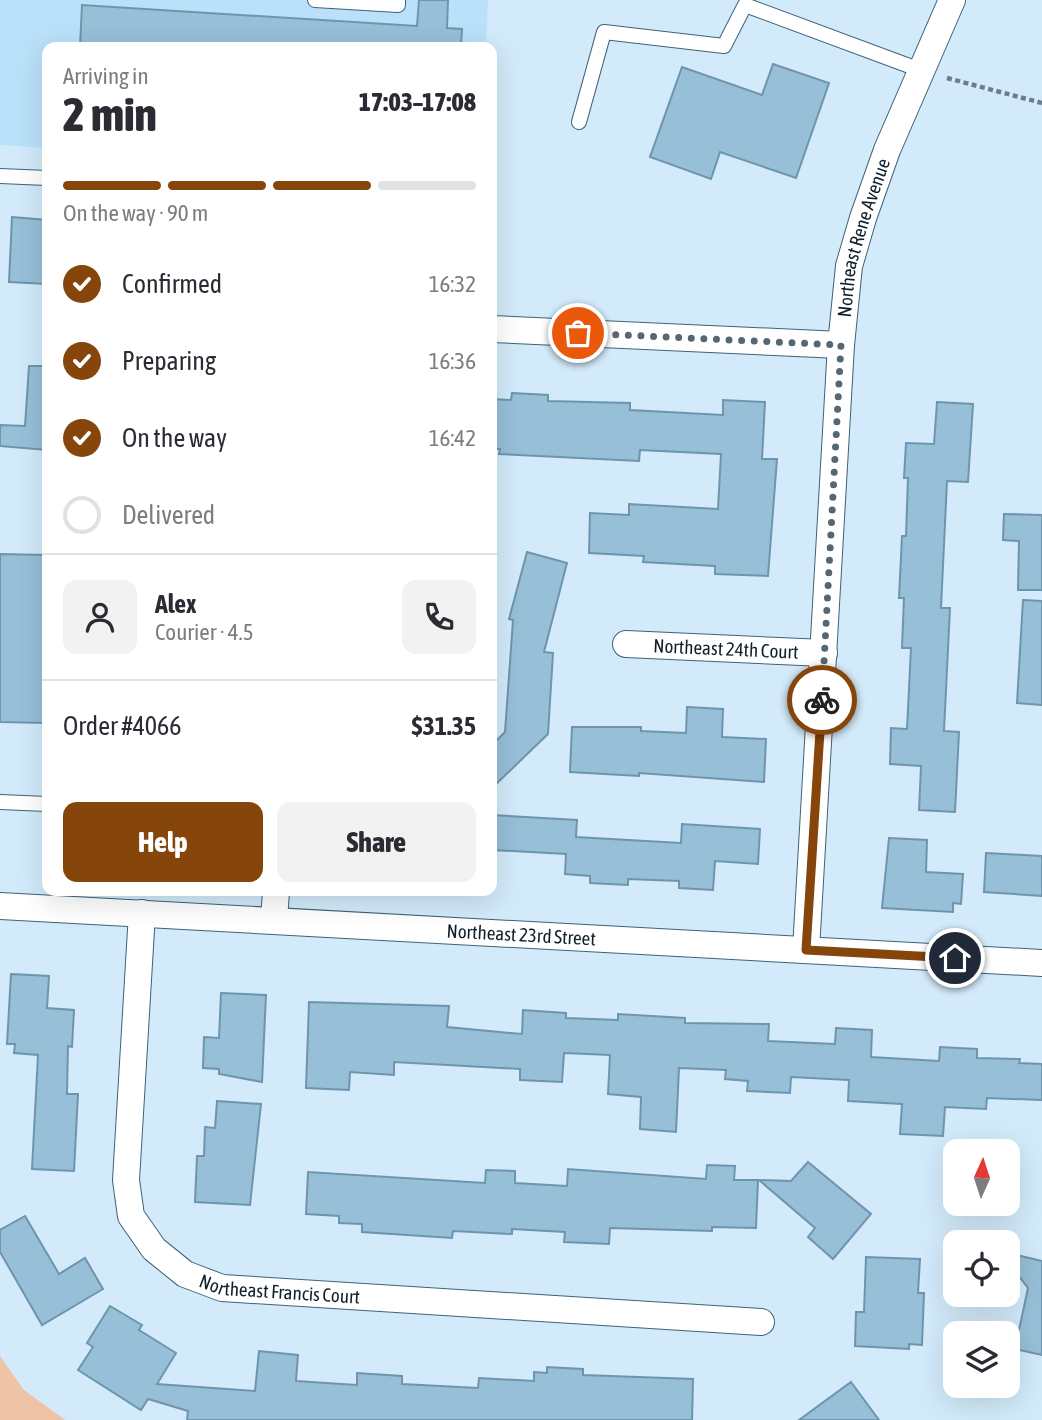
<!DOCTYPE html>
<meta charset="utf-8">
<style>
:root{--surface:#fff;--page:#f2f2f3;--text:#2b2b33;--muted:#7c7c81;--line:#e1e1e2;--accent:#85450b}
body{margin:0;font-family:"Asap Condensed",sans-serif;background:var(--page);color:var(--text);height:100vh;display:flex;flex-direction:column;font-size:26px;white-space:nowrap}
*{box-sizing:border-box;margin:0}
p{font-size:23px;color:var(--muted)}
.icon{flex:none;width:38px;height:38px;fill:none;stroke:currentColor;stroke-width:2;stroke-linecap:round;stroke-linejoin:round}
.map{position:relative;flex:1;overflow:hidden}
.panel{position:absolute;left:42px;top:42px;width:455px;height:854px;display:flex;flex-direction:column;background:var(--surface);border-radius:14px;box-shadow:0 7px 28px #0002}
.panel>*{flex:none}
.needle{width:46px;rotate:3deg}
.tools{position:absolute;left:943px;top:1139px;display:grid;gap:14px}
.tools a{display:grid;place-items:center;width:77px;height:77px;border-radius:14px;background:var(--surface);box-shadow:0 7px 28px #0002;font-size:35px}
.pin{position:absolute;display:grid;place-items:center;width:60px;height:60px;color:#fff;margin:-30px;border:4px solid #fff;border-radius:50%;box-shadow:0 2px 7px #0007}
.courier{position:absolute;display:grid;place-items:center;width:70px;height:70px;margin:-35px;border:5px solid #85450b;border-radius:50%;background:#fff;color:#222;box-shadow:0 2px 9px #0007}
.head em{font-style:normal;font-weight:800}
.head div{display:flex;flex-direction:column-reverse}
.head{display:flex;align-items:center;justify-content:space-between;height:119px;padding:0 21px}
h1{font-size:46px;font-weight:800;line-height:52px}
.bar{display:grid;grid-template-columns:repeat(4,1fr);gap:10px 7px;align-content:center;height:84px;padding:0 21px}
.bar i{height:9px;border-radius:5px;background:var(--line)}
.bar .on{background:var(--accent)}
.bar p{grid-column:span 4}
.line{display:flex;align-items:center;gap:18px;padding:0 21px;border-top:2px solid var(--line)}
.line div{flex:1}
.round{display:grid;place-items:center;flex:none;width:74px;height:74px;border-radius:14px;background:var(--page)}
ol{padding:0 21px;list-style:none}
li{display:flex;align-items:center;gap:21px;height:77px}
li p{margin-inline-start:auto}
li .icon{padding:7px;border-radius:50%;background:var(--accent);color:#fff;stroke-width:4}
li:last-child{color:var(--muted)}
li i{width:38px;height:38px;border:4px solid var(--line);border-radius:50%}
.cta{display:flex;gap:14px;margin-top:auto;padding:14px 21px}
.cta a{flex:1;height:80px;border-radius:14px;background:var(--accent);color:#fff;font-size:28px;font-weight:800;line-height:80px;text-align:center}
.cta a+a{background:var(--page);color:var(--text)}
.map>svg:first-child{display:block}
.built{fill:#bae1f9}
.green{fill:#efc3a5}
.building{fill:#97bfd8;stroke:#6e95ad;stroke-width:2}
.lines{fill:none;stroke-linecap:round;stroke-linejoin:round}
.service-casing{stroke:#3d6379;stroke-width:16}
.minor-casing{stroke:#3d6379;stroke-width:28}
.path{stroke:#6a7e8a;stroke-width:4.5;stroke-dasharray:5 3.5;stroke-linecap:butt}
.service{stroke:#fff;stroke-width:14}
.minor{stroke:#fff;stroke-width:26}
.done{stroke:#546772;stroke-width:7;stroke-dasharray:0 12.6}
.route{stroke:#85450b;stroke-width:9}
.labels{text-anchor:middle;stroke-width:5;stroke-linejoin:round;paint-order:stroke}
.street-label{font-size:19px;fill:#102029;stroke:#d2eafa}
</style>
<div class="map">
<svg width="1042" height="1420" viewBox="0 0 1042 1420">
<rect width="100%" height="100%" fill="#d2eafa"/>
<polygon class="built" points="0,0 488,0 486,47 47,47 47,148 0,145"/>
<polygon class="green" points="0,1356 24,1390 65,1420 0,1420"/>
<g class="building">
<polygon points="419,0 448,0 447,28 462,29 461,47 80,47 82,5 417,26"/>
<polygon points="773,64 829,83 796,178 720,152 711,179 650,157 682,67 762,95"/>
<polygon points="12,217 47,220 47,284 9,282"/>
<polygon points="29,366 47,366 47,450 0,446 0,425 25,426"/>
<polygon points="512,393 548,395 548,401 630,403 630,410 723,415 723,400 765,402 762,459 777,459 768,576 715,574 715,566 643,562 644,556 589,553 590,513 629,515 629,504 718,509 721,454 640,450 639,461 499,454 500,449 492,449 492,399 511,400"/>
<polygon points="937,402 973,404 968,482 947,481 941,608 950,608 944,731 959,732 955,812 919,810 921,766 890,764 891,728 907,729 911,648 902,648 904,598 899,598 902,536 906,536 908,478 904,478 906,443 934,444"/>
<polygon points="1004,514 1042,515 1042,590 1018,590 1019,541 1003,540"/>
<polygon points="527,552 567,563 544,652 553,653 548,734 492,788 492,745 505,732 513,620 509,619"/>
<polygon points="0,554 47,555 47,723 0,722"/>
<polygon points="1023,600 1042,601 1042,705 1017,703"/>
<polygon points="687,707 723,709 722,737 766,739 764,782 639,773 639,776 570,772 572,727 641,727 641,731 686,733"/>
<polygon points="492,815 577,820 576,837 681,843 682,824 760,829 758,864 715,861 713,890 679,888 679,881 628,879 628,885 590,883 590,876 565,874 566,854 492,850"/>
<polygon points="889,838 927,840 926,872 963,874 961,904 953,903 953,912 882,908"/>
<polygon points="986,853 1042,856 1042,896 984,892"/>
<polygon points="11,974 49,976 47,1008 74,1010 72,1047 68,1046 67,1094 78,1094 74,1171 32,1169 38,1055 14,1053 15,1044 7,1044"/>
<polygon points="221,993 266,995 262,1082 219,1074 219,1069 203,1068 204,1037 219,1038"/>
<polygon points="309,1002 449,1006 447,1027 522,1034 523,1010 566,1013 566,1018 618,1020 618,1014 685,1018 685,1023 769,1024 768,1041 835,1044 836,1028 872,1030 871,1057 939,1061 940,1047 977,1049 977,1058 1020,1059 1019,1063 1042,1064 1042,1100 987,1098 986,1109 945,1107 943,1136 900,1134 902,1104 848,1101 849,1080 791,1077 790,1093 747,1091 748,1081 725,1079 726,1070 679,1068 676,1132 640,1129 641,1097 608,1094 610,1055 564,1053 562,1082 520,1080 520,1069 394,1062 394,1075 350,1072 349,1090 306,1088"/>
<polygon points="217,1101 261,1104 250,1205 195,1202 197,1156 204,1156 205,1127 215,1128"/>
<polygon points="808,1162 871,1214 833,1259 808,1237 815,1228 759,1180 791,1181"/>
<polygon points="707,1165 735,1166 734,1180 758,1180 756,1228 712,1227 712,1231 610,1228 609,1244 564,1242 565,1232 512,1229 512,1234 453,1231 452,1238 362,1232 362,1224 339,1223 339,1216 306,1214 308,1172 485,1183 486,1170 515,1171 515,1183 567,1186 568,1169 706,1179"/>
<polygon points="25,1216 59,1274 85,1258 103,1289 42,1325 0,1252 0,1230"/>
<polygon points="1008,1253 1042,1261 1042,1355 1015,1349 1028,1288 1008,1262"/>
<polygon points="866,1257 920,1259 918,1293 924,1293 922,1345 909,1344 909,1349 855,1346 856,1312 864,1312"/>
<polygon points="110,1306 142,1325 139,1330 176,1353 157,1384 255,1391 259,1351 298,1355 296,1381 357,1385 357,1373 402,1376 402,1384 478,1388 479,1378 534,1381 534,1372 547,1373 547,1367 583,1369 583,1375 693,1379 692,1420 187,1420 188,1411 148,1399 141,1410 78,1370 93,1347 87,1343"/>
<polygon points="851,1382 879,1420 799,1420"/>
</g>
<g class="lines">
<g class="service-casing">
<g id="service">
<polyline points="315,0 398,5 398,0"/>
<polyline points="579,122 604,32 724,46 745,5 923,71"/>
<polyline points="0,176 47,178"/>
<polyline points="0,802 47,804"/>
</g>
</g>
<g class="minor-casing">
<g id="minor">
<polyline points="492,329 841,345"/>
<path id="s1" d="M 626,644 L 824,653"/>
<path id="s2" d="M 0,906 L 1042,963"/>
<path id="s3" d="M 142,913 L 126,1180 L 131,1216 L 154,1249 L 185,1274 L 222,1288 L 761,1322"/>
<polyline points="274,920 276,891"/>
<path id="s4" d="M 806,950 L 841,345 L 849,266 L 863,218 L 887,150 L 952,0"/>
</g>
</g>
<polyline class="path" points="947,78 1042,103"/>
<use href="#service" class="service"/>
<use href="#minor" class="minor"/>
</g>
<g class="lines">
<polyline class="done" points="578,333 841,345 822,700"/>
<polyline class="route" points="822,700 806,950 955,958"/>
</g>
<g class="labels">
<g class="street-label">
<text dy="7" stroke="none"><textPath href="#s4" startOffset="716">Northeast Rene Avenue</textPath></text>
<text dy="7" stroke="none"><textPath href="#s1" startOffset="100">Northeast 24th Court</textPath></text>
<text dy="7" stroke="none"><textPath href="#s2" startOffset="522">Northeast 23rd Street</textPath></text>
<text dy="7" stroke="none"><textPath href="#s3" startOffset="481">Northeast Francis Court</textPath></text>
</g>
</g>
</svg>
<div class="tools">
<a><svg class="needle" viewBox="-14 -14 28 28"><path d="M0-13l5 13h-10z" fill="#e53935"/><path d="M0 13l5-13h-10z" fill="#7c7c81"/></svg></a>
<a><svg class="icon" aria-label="locate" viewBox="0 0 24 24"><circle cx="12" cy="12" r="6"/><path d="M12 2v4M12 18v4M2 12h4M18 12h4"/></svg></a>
<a><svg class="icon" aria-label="layers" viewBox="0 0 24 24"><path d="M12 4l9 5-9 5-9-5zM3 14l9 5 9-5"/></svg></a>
</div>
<div class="pin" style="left:578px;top:333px;background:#ea580c"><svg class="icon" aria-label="bag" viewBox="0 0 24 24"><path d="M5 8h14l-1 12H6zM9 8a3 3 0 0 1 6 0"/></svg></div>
<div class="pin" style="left:955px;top:958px;background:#1f2937"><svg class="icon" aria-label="home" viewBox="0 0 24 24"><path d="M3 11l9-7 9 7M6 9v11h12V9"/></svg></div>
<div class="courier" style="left:822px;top:700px"><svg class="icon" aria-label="bike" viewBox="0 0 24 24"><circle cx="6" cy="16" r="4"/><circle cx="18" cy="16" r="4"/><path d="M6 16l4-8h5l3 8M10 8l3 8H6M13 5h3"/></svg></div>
<section class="panel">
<div class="head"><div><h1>2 min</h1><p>Arriving in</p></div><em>17:03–17:08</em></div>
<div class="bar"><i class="on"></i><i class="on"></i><i class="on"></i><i></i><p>On the way · 90 m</p></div>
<ol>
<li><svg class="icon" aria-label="check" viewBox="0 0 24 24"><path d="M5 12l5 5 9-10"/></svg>Confirmed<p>16:32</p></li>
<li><svg class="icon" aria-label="check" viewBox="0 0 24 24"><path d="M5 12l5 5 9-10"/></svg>Preparing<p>16:36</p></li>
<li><svg class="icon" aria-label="check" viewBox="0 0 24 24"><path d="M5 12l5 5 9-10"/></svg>On the way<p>16:42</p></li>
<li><i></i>Delivered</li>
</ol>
<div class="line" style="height:126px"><a class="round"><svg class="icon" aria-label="person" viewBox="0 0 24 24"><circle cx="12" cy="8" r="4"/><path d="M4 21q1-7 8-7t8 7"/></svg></a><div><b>Alex</b><p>Courier · 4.5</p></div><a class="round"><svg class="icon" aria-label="phone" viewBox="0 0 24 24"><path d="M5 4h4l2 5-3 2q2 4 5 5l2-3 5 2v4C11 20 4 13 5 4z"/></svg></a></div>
<div class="line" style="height:91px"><div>Order #4066</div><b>$31.35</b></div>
<div class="cta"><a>Help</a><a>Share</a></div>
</section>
</div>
